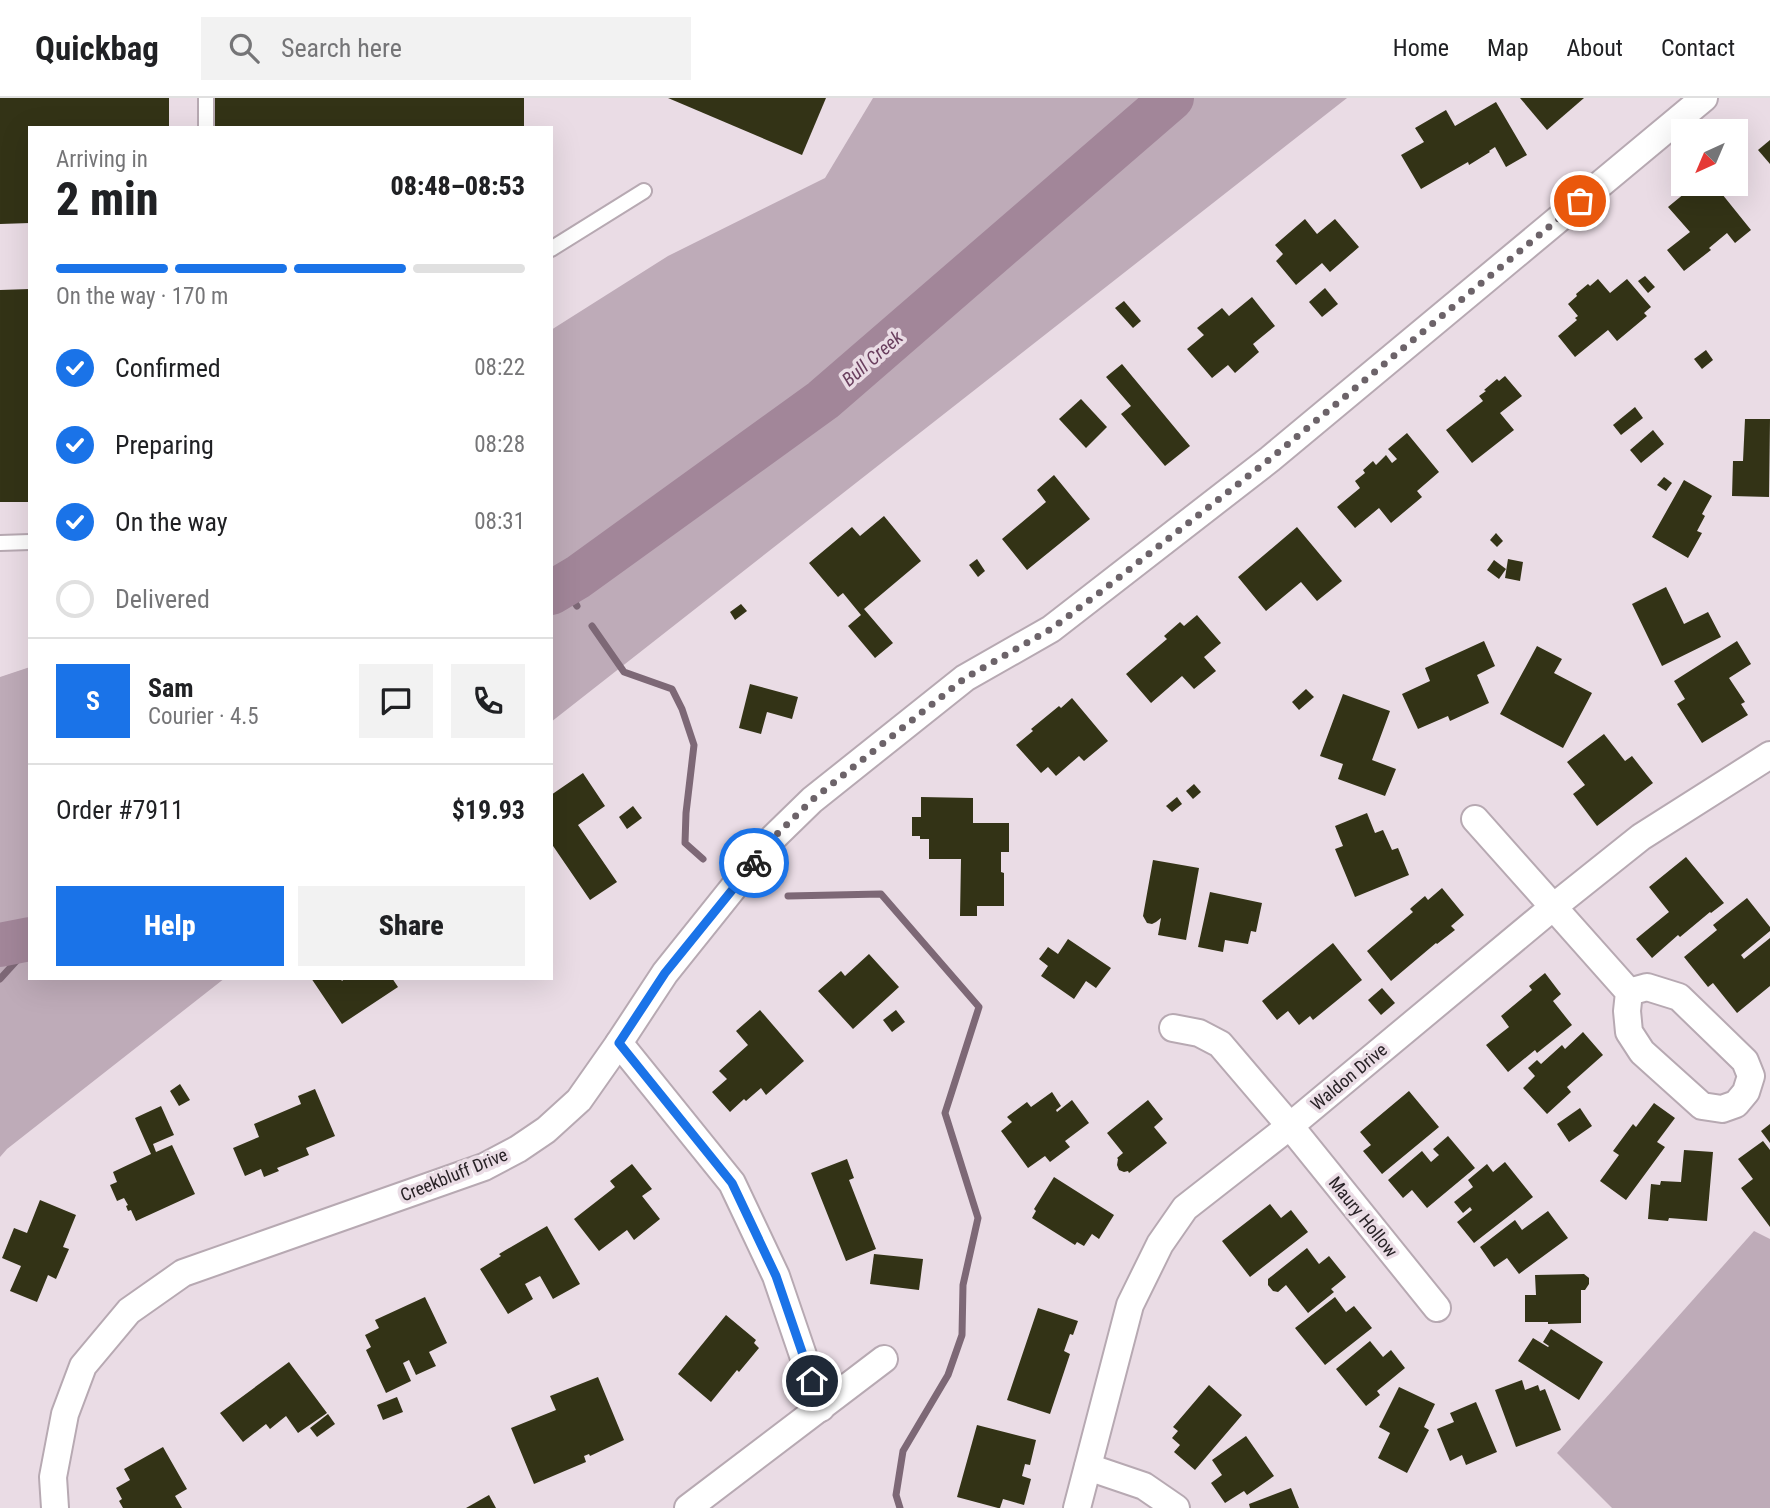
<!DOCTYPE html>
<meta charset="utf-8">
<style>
:root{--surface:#fff;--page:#f2f2f2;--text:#202124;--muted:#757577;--line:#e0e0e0;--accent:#1a73e8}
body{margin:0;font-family:"Roboto Condensed",sans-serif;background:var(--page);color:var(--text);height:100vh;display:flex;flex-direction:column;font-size:26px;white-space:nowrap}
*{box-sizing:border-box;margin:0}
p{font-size:23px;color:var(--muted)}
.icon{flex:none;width:38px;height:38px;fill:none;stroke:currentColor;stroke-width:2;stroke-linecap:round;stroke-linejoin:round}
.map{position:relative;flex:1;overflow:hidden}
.drawer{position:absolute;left:28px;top:28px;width:525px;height:854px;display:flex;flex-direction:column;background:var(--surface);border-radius:0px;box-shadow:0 7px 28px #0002}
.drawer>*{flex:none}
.needle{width:46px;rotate:224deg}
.controls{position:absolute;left:1671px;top:21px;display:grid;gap:14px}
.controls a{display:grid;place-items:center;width:77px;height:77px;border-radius:0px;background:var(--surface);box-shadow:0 7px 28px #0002;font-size:35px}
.pin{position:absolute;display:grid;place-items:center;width:60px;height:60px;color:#fff;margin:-30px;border:4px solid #fff;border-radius:50%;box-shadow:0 2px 7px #0007}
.courier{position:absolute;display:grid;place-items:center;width:70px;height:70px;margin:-35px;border:5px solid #1a73e8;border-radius:50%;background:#fff;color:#222;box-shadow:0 2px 9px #0007}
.summary em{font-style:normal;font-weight:800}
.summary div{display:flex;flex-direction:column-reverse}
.summary{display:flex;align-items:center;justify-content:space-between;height:119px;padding:0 28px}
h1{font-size:46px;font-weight:800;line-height:52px}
.bar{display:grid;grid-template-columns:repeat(4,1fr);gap:10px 7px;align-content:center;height:84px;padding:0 28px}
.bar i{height:9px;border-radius:5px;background:var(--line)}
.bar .on{background:var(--accent)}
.bar p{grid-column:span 4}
.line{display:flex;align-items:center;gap:18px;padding:0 28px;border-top:2px solid var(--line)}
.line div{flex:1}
.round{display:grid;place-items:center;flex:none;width:74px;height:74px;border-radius:0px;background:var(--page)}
ol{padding:0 28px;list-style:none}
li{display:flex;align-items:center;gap:21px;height:77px}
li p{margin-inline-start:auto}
li .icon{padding:7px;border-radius:50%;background:var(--accent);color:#fff;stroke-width:4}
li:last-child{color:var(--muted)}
li i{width:38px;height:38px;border:4px solid var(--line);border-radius:50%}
.primary-button{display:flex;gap:14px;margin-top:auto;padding:14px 28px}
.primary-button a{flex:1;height:80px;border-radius:0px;background:var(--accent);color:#fff;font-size:28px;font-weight:800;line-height:80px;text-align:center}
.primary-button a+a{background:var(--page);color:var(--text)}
header{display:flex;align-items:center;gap:42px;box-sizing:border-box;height:98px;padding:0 35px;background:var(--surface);border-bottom:2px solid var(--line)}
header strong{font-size:33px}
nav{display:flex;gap:38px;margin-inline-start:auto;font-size:24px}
.search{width:490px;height:63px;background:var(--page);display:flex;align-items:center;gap:18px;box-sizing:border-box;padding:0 24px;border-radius:0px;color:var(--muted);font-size:26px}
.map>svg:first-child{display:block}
.green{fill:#beabb8}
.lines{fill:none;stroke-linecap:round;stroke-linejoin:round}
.stream{stroke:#7d6876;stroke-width:7}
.river{stroke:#a28699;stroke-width:44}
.building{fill:#333316}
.service-casing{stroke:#b7a9b2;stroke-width:18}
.minor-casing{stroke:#b7a9b2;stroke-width:30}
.service{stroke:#fff;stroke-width:14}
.minor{stroke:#fff;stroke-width:26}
.done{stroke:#6c6369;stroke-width:7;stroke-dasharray:0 12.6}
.route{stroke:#1a73e8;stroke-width:9}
.labels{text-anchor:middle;stroke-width:7;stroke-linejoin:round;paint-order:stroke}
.street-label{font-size:18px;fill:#282226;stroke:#eadce5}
.water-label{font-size:19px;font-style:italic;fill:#6a3f5e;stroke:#eadce5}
</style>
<header>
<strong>Quickbag</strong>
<div class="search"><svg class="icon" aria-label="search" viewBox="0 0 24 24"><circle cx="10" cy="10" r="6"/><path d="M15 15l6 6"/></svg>Search here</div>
<nav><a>Home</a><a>Map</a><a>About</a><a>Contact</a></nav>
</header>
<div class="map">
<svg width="1770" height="1410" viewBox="0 0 1770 1410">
<rect width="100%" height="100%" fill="#eadce5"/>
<g class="green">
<polygon points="873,0 1347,0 551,624 551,232 668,158 825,80"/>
<polygon points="30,569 30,880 225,880 7,1051 0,1059 0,579"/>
<polygon points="1754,1133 1770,1141 1770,1410 1612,1410 1557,1355"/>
</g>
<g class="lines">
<g class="stream">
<polyline points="564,488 577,508"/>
<polyline points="592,528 624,574 672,591 682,611 694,647 686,715 685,745 703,761"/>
<polyline points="788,798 881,796 979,909 945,1015 978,1120 963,1187 962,1237 948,1277 903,1353 896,1397 900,1410"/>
<polyline points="0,881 30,848"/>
</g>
<g class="river">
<polyline points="551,495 578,479 823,302 1172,0"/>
<polyline points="0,847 30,841"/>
</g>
</g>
<g class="building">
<polygon points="0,0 169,0 169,30 30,30 30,125 0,126"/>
<rect x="211" y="0" width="313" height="30"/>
<polygon points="668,0 826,0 802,57"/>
<polygon points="1520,0 1584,0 1547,32"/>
<polygon points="1496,4 1527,57 1506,69 1495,49 1489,53 1490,54 1469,67 1468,64 1421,91 1401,57 1424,44 1415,30 1446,12 1455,28"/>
<polygon points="1770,42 1770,66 1758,52"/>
<polygon points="1696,86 1714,86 1751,132 1735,145 1727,135 1709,150 1711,152 1684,173 1667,152 1690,134 1668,109"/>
<polygon points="1305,121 1317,136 1335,121 1359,149 1330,174 1322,165 1296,187 1276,163 1283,156 1275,147"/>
<polygon points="1645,178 1655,189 1648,195 1638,183"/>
<polygon points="1598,181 1610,195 1627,181 1651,209 1644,215 1647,218 1617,243 1608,232 1575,259 1558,238 1577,222 1575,220 1578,218 1568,206 1577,198 1576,196 1588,186 1590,188"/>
<polygon points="1325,190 1338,206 1322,219 1309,204"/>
<polygon points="30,191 30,404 0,404 0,192"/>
<polygon points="1252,199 1275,228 1253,246 1259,254 1235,275 1228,267 1212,280 1187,251 1204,237 1197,230 1222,210 1229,218"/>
<polygon points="1124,203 1141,223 1133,230 1115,210"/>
<polygon points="1706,252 1713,262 1702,271 1694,261"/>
<polygon points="1122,266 1190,348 1165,368 1121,316 1131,308 1106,279"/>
<polygon points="1505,278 1522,298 1500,315 1514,332 1472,365 1446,332 1483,303 1479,298 1486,293 1484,292 1497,281 1499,283"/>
<polygon points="1081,301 1107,329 1086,350 1059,321"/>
<polygon points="1635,309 1643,320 1621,337 1613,327"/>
<polygon points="1745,321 1770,321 1769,399 1732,398 1733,363 1743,363"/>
<polygon points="1653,332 1664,346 1641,365 1630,352"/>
<polygon points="1407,335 1439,374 1417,393 1422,399 1391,425 1379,410 1355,430 1337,409 1360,390 1355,383 1365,375 1363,372 1373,363 1376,367 1386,357 1392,365 1397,361 1388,351"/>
<polygon points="1054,377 1090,421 1027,472 1002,441 1046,404 1037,392"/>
<polygon points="1664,379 1672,385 1666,393 1657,387"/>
<polygon points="1684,382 1712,398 1702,416 1705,418 1697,433 1702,435 1688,460 1652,439"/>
<polygon points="884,418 921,463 864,511 893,545 875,560 848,528 861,517 843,495 838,499 809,465 852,429 860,438"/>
<polygon points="1297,429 1342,483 1317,503 1301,484 1266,513 1238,479"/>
<polygon points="1496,435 1503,443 1497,449 1490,442"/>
<polygon points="977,461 985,473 978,479 969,467"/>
<polygon points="1508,461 1523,464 1520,483 1505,480"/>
<polygon points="1494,462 1506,471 1499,481 1487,472"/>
<polygon points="1666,489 1684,526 1708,514 1721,539 1662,568 1632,506"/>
<polygon points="741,506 747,513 735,522 730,514"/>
<polygon points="1197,517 1221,545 1204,559 1216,573 1194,591 1182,578 1151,605 1126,576 1167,541 1164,538 1180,524 1184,528"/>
<polygon points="1484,543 1495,568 1477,577 1489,605 1450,623 1448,618 1418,631 1402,596 1430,583 1425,570"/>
<polygon points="1737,543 1751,566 1729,580 1745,604 1741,606 1748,617 1702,645 1677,606 1685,601 1674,583"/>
<polygon points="1537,548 1562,561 1554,575 1592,595 1563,650 1500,616"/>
<polygon points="750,586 798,599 792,621 767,614 761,636 739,630"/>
<polygon points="1306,591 1314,599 1299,612 1292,604"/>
<polygon points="1343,596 1390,613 1372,662 1396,671 1385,698 1338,681 1343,666 1320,658"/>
<polygon points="1072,600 1108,643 1084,663 1079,658 1056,678 1048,669 1041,675 1016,647 1033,633 1031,631 1059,608 1061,610"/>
<polygon points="1604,636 1625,663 1632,658 1653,685 1597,728 1573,696 1585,687 1567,664"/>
<polygon points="583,675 605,708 578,727 617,784 590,802 551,745 551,697"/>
<polygon points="1194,686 1201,694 1193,701 1186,693"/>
<polygon points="921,699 973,700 973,725 1009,725 1009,754 1001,754 1001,774 1004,775 1004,808 977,808 977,818 960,818 961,761 929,761 929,741 920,741 920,738 912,738 912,719 921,719"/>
<polygon points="1177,699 1182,706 1172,714 1166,708"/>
<polygon points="633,708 642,720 627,731 619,719"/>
<polygon points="1367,715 1375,735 1383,732 1392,752 1398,750 1409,777 1355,799 1335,751 1343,748 1335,728"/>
<polygon points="1686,759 1724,805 1711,815 1710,814 1680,839 1678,837 1652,860 1636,841 1669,814 1649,789"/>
<polygon points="1153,762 1199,770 1186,842 1158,837 1161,820 1156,824 1152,826 1147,825 1143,818"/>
<polygon points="1442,790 1464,817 1451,828 1455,832 1437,846 1436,845 1391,883 1367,853 1413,814 1410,811 1412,809 1425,798 1428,802"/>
<polygon points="1210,794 1262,805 1256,834 1251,833 1248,846 1225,842 1223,854 1198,849"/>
<polygon points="1747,800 1770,829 1770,833 1741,857 1744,861 1770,840 1770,888 1737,915 1713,885 1708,889 1684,859 1717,832 1713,827"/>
<polygon points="1068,841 1111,870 1096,890 1086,883 1074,901 1041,878 1048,868 1039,861 1048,849 1058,856"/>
<polygon points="1333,845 1362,882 1313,922 1310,918 1299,927 1288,913 1277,922 1262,903"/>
<polygon points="869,856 899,889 853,931 818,893 841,873 845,878"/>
<polygon points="1545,875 1561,896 1553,903 1572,927 1537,955 1535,952 1508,974 1486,947 1509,929 1501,918 1532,892 1529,888"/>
<polygon points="311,880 340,880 342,883 345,880 392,880 398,889 342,926"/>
<polygon points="1382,890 1395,905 1381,917 1368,902"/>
<polygon points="760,912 804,963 766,997 761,990 746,1003 744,1001 730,1014 712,994 727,981 719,973 748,947 736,933"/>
<polygon points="896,912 905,924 892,934 883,922"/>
<polygon points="1583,934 1603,957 1567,989 1571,994 1547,1016 1523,990 1535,978 1528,970 1537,962 1541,966 1562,947 1565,951"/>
<polygon points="180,986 190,1002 179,1008 170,993"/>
<polygon points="315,991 335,1038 306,1050 309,1057 277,1070 279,1073 264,1079 261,1071 245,1078 233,1050 259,1039 254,1026 301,1006 298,998"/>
<polygon points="1409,993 1439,1029 1382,1076 1363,1053 1371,1047 1360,1034"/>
<polygon points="1052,994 1061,1008 1056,1012 1057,1014 1072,1002 1089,1025 1065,1043 1070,1049 1050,1064 1045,1058 1028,1070 1001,1033 1012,1024 1007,1019 1027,1004 1031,1009"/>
<polygon points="1148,1002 1163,1021 1154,1029 1167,1045 1129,1075 1128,1073 1124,1074 1119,1072 1117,1067 1118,1061 1117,1060 1123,1055 1107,1035"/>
<polygon points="1654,1005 1675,1020 1657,1044 1665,1049 1626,1102 1600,1083 1619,1057 1613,1053 1633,1026 1636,1029"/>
<polygon points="161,1008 174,1037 153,1046 156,1054 172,1047 195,1096 136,1123 131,1112 128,1113 126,1108 128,1107 124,1100 117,1103 110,1087 117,1084 113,1074 151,1056 135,1020"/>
<polygon points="1580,1010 1592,1028 1569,1044 1557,1026"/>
<polygon points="1770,1026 1770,1045 1761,1033"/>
<polygon points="1448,1038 1475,1070 1427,1110 1412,1092 1403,1100 1388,1082 1422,1053 1431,1064 1439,1057 1433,1051"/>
<polygon points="1763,1043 1770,1052 1770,1129 1741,1090 1753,1081 1738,1061"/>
<polygon points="1684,1052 1713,1054 1707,1123 1669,1120 1668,1123 1648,1121 1651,1086 1660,1087 1661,1083 1681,1084"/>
<polygon points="847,1061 854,1080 849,1082 876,1151 846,1163 811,1075"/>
<polygon points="1505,1064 1533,1099 1474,1145 1457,1124 1472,1112 1470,1109 1463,1115 1454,1104 1473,1089 1468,1082 1487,1066 1493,1074"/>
<polygon points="632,1066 652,1091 642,1098 660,1121 634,1142 627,1132 599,1153 574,1121 615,1089 610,1083"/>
<polygon points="1054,1079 1114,1117 1099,1141 1092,1136 1084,1148 1077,1144 1075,1147 1032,1120 1036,1113 1034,1111"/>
<polygon points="40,1102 76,1117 63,1149 69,1151 56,1181 48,1177 37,1204 10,1193 21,1168 2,1160 14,1130 27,1135"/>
<polygon points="1270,1106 1281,1120 1291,1112 1308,1134 1250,1179 1222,1143"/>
<polygon points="1548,1113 1568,1140 1519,1176 1507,1160 1494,1169 1480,1149 1515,1122 1522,1132"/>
<polygon points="547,1128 580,1186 553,1201 540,1178 525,1186 533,1201 508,1216 480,1171 501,1158 499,1156"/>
<polygon points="1307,1150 1319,1166 1329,1158 1346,1179 1331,1191 1334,1194 1308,1215 1286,1187 1278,1194 1273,1193 1268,1187 1268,1181"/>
<polygon points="874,1156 923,1161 919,1192 870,1186"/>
<polygon points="1584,1176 1589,1180 1589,1186 1585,1192 1581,1192 1581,1225 1548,1226 1548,1224 1525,1224 1525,1197 1536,1197 1535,1177"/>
<polygon points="425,1199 447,1245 429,1254 436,1268 416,1277 409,1262 403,1265 411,1283 386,1295 366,1252 371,1249 365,1237 379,1230 375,1222"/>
<polygon points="1335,1199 1346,1214 1354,1208 1372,1230 1325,1267 1295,1230"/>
<polygon points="1038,1210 1078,1223 1073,1237 1070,1236 1064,1253 1070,1256 1050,1316 1007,1302"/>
<polygon points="726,1217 756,1242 754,1245 759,1250 739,1274 737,1272 711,1304 678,1276"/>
<polygon points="1551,1231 1603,1264 1579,1302 1518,1263 1533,1240 1548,1249 1549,1248 1543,1244"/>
<polygon points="1370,1243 1383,1259 1391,1252 1405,1270 1377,1293 1380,1297 1366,1308 1336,1271"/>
<polygon points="289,1264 327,1315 298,1335 286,1318 270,1331 266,1326 243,1344 220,1315"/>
<polygon points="598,1279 624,1342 590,1358 589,1356 584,1358 586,1364 534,1386 511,1330 556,1312 550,1298"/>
<polygon points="1522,1282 1525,1292 1538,1287 1540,1293 1545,1291 1561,1332 1516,1349 1495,1292"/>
<polygon points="1209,1287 1242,1317 1195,1372 1174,1354 1180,1347 1172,1340 1178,1333 1173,1329"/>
<polygon points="1399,1289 1435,1306 1424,1329 1429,1332 1407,1375 1378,1360 1390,1335 1379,1329"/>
<polygon points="397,1299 403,1314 383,1322 377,1307"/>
<polygon points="1476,1304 1497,1354 1466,1367 1462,1357 1450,1363 1437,1331 1454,1324 1450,1315"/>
<polygon points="328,1316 335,1326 317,1339 310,1330"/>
<polygon points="977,1327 1036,1342 1030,1367 1025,1366 1022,1378 1031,1381 1024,1407 1003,1401 1000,1410 998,1410 957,1399"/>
<polygon points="1246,1338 1274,1378 1247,1397 1244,1393 1225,1405 1211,1385 1222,1377 1212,1362"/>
<polygon points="163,1349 187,1391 175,1398 182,1410 123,1410 119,1403 122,1401 116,1390 130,1382 124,1371"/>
<polygon points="1291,1390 1299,1410 1250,1410 1249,1406"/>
<polygon points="489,1397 496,1410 466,1410"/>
</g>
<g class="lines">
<g class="service-casing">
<g id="service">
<polyline points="206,0 206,30"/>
<polyline points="551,151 644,93"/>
<polyline points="0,445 30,444"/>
</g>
</g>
<g class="minor-casing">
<g id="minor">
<polyline points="1475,721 1629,894 1627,913 1629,934 1642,954 1702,1008 1722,1011 1736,1006 1746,994 1751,978 1745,963 1679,899 1647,889 1629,894"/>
<polyline points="1173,930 1199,935 1220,946 1290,1028 1437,1210"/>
<polyline points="619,945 732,1085 776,1178 821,1310"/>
<polyline points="1088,1369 1144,1388 1176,1410"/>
<polyline points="55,1410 53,1379 65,1316 83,1268 129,1213 183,1175 484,1069 518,1051 546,1032 579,1002 619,945 665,875 774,739 812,702 965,580 1051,531 1270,361 1704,0"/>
<polyline points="688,1410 884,1261"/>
<polyline points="1077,1410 1130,1207 1160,1146 1185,1110 1290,1028 1552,810 1641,739 1770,657"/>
</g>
</g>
<use href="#service" class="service"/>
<use href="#minor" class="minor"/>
</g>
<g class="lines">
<polyline class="done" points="754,765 774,739 812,702 965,580 1051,531 1099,495 1270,361 1580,103"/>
<polyline class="route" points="754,765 665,875 619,945 732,1085 776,1178 812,1283"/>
</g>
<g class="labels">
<g class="street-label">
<text transform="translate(1349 979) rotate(-40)" y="6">Waldon Drive</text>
<text transform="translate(454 1077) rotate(-22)" y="6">Creekbluff Drive</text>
<text transform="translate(1363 1119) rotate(51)" y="6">Maury Hollow</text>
</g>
<g class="water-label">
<text transform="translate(872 260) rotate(-41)" y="7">Bull Creek</text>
</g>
</g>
</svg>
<div class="controls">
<a><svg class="needle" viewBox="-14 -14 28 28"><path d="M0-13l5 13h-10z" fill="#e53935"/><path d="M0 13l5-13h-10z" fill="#757577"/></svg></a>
</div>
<div class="pin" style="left:1580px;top:103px;background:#ea580c"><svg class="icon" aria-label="bag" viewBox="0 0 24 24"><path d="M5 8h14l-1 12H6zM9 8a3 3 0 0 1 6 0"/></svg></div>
<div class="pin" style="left:812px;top:1283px;background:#1f2937"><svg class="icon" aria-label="home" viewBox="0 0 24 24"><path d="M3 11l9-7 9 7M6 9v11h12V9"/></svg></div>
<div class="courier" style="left:754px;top:765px"><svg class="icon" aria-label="bike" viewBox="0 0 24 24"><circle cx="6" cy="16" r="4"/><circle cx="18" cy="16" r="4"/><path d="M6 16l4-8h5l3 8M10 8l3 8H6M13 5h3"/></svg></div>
<section class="drawer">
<div class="summary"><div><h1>2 min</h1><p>Arriving in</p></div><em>08:48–08:53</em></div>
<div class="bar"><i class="on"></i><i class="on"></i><i class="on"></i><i></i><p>On the way · 170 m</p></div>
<ol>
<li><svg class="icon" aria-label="check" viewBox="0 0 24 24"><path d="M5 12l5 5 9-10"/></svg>Confirmed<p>08:22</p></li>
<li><svg class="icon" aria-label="check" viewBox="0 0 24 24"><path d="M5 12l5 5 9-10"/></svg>Preparing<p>08:28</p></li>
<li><svg class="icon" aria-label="check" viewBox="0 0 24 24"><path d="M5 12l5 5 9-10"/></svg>On the way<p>08:31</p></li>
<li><i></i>Delivered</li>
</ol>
<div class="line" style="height:126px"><b class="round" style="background:var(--accent);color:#fff">S</b><div><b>Sam</b><p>Courier · 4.5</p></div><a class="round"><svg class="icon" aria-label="chat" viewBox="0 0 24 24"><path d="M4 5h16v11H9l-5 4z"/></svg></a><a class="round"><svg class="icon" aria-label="phone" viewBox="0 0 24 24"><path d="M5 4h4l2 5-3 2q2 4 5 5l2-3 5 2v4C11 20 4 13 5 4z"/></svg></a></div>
<div class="line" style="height:91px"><div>Order #7911</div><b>$19.93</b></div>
<div class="primary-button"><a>Help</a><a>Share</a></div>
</section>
</div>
